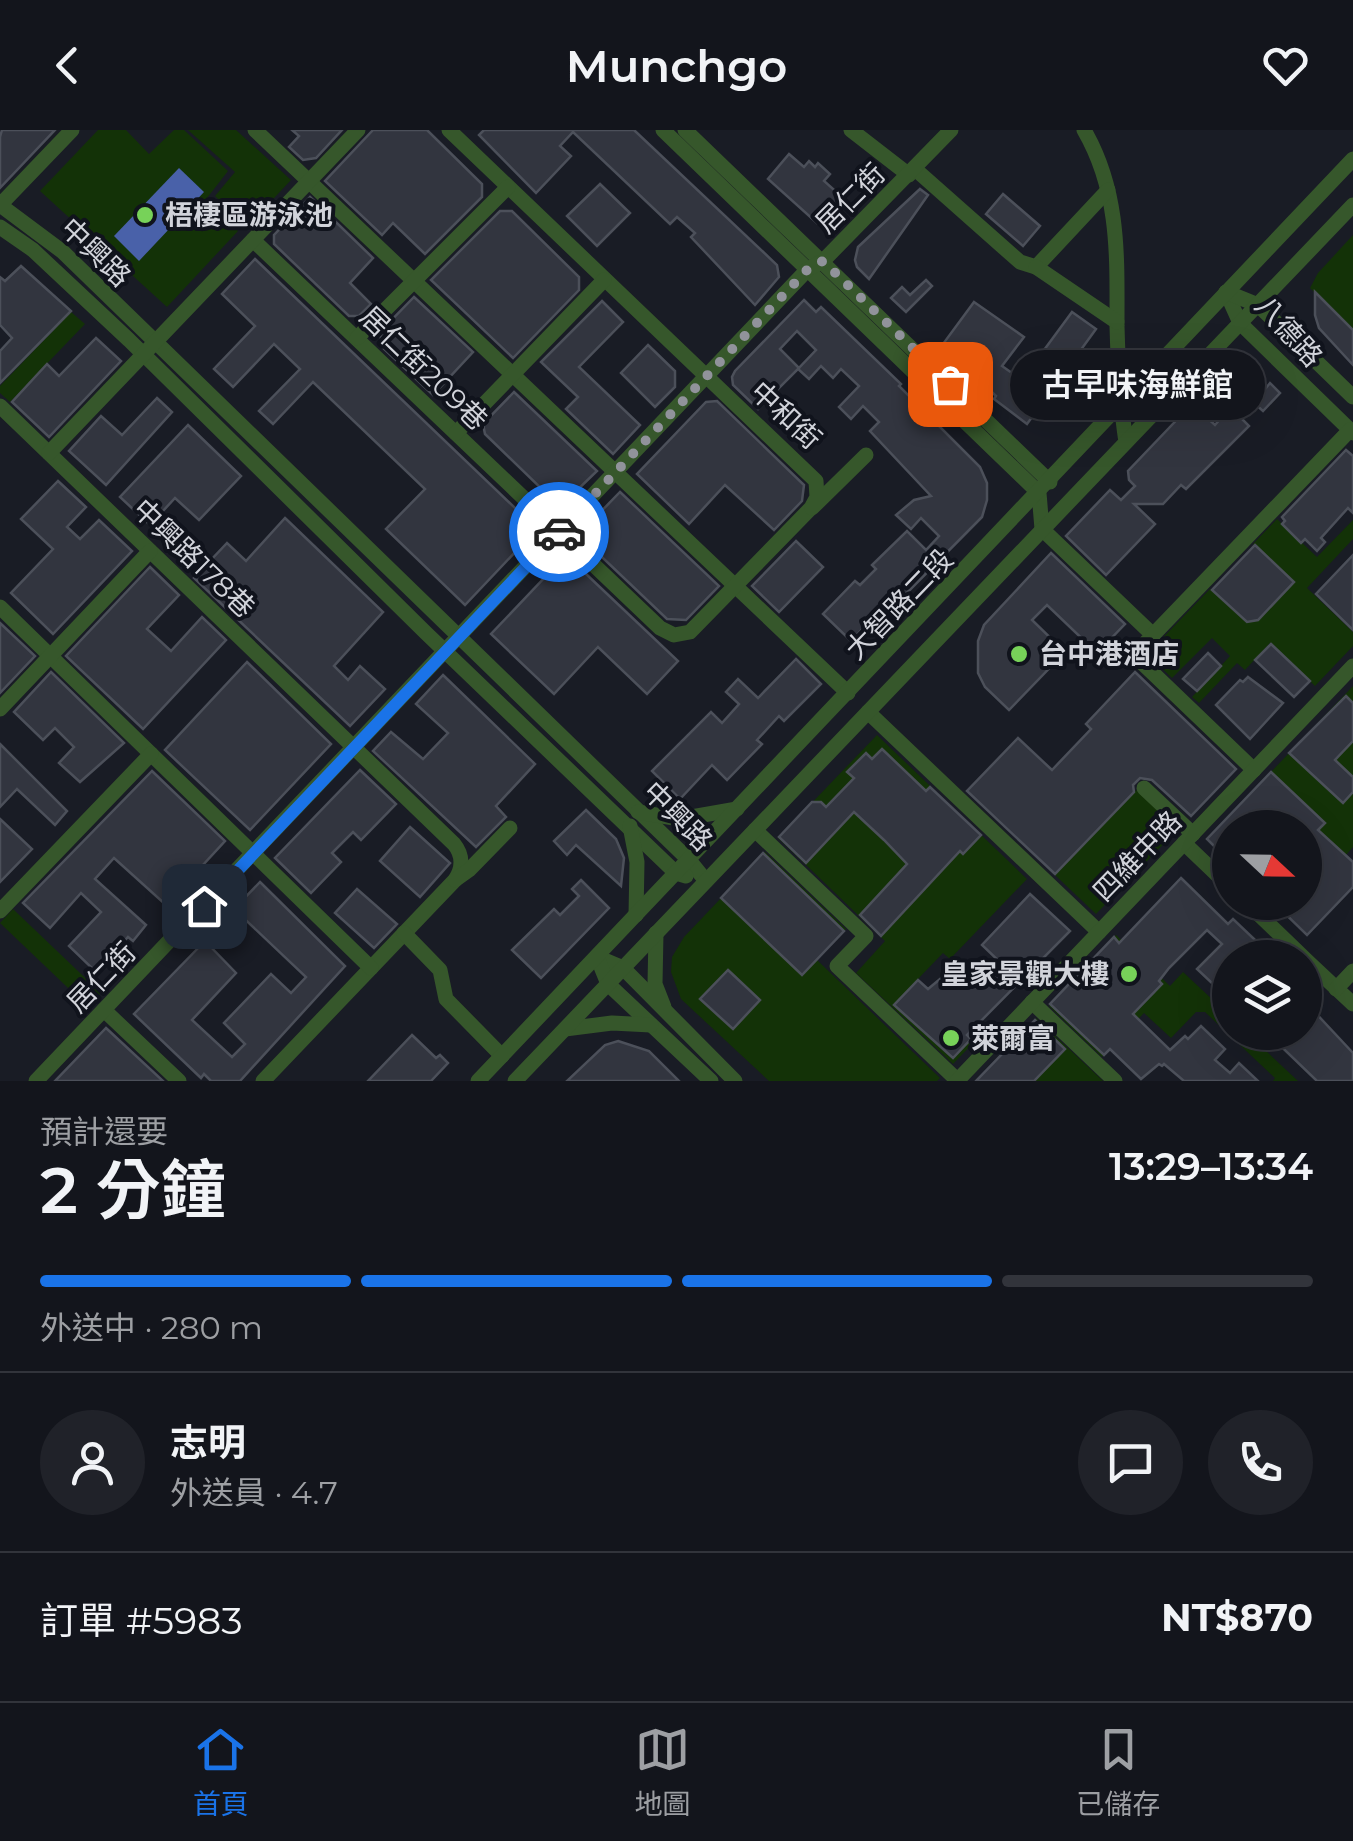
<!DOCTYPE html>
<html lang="zh-TW">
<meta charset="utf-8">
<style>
:root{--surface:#13151c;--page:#202229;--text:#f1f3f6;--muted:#9d9fa3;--line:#32343b;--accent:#1a73e8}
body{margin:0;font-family:Montserrat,"Noto Sans TC",sans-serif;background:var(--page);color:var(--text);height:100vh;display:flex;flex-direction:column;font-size:38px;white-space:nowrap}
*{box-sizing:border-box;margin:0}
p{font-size:32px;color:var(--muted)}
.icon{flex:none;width:55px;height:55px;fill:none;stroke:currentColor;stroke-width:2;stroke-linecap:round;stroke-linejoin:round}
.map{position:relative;height:951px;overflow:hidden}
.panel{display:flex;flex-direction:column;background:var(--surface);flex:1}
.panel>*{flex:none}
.needle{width:65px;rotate:112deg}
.controls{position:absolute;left:1212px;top:680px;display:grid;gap:20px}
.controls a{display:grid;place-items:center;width:110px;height:110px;border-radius:50%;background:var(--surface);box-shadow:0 10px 40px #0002,0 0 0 2px var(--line);font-size:50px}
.pin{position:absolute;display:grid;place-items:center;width:85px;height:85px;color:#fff;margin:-42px;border-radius:20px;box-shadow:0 5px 15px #0006}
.courier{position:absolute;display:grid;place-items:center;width:100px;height:100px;margin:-50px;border:8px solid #1a73e8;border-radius:50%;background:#fff;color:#222;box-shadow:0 2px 12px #0007}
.bubble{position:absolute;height:70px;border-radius:35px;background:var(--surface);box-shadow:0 10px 40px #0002,0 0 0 2px var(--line);font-size:32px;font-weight:600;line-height:70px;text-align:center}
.head em{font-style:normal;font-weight:600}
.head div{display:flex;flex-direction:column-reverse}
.head{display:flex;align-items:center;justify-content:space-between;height:170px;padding:0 40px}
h1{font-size:65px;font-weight:600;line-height:75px}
.bar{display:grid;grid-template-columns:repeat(4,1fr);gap:15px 10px;align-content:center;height:120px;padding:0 40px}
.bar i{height:12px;border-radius:8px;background:var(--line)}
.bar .on{background:var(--accent)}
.bar p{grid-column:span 4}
.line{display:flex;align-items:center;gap:25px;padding:0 40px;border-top:2px solid var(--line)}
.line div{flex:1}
.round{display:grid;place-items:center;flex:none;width:105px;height:105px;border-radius:52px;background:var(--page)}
header{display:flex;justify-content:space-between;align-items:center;height:130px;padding:0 40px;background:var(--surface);font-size:45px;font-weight:600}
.dock{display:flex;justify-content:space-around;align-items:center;height:140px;border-top:2px solid var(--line);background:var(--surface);font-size:28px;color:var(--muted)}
.dock a{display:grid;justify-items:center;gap:5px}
.dock .on{color:var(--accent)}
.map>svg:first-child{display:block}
.green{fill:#133207}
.water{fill:#4961a9}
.building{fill:#32353f;stroke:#4c505a;stroke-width:2.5}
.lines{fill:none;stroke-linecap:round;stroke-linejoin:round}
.minor{stroke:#36572b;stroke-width:15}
.done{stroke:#91939b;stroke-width:10;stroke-dasharray:0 18}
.route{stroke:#1a73e8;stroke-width:12}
.poi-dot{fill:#77d259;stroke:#10131c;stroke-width:4}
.labels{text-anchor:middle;stroke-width:8;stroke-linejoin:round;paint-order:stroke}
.street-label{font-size:28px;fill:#d1d3da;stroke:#10131c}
.poi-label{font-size:28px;font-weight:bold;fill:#d1d3da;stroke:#10131c;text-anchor:start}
</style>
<header><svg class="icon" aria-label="back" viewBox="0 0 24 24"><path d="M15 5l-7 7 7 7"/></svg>Munchgo<svg class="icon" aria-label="heart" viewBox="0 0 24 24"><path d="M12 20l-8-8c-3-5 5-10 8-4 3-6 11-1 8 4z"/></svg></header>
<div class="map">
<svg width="1353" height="951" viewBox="0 0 1353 951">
<rect width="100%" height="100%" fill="#191c25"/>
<g class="green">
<polygon points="98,0 126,0 149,24 174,0 184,0 228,41 207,68 238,101 167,177 40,61"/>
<polygon points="188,0 236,0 291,50 247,97 215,66 235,42"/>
<polygon points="1353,105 1353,200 1310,158 1318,143"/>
<polygon points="71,182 85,194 10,272 0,263 0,256"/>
<polygon points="1277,389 1317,427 1353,390 1353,409 1307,458 1353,502 1353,516 1315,556 1270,513 1245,540 1237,533 1199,573 1192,567 1230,526 1212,508 1172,548 1147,524 1210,459 1247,492 1256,491 1293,452 1253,414"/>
<polygon points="1353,556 1353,717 1346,725 1353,732 1353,757 1307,805 1273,773 1305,772 1305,698 1230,698 1230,732 1207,709"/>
<polygon points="877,605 1027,749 950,829 943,823 918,849 977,909 953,934 856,843 885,811 778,708"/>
<polygon points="1136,660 1178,699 1096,784 1055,745"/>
<polygon points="765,722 846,799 817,830 940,948 937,951 769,951 681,869 671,842 672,827 684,807"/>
<polygon points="13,779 101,863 88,877 0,793"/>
<polygon points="1116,805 1170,856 1183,842 1230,886 1230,902 1247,903 1298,951 1273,951 1275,948 1205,882 1196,882 1171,908 1144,883 1102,927 1049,876"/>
<polygon points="1036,888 1103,951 976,951"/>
</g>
<polygon class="water" points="179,38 204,62 139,131 114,106"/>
<g class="building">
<polygon points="2,0 55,0 0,58 0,7"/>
<polygon points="292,0 342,0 316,28 303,30 289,17 299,6"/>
<polygon points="373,0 427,0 482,54 482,67 425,124 393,93 382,105 325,51"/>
<polygon points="484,0 634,0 777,135 779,147 755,175 691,107 695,103 677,87 670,94 573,2 560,16 571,26 536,63 479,5"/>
<polygon points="789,24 804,37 809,31 815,37 818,33 830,44 824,51 841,66 817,93 768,49"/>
<polygon points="600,54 630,83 597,116 567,86"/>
<polygon points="920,59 928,65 869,149 857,137 855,130 858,117"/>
<polygon points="1003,64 1040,96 1023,116 986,84"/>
<polygon points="310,67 373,128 350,153 371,174 359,186 349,186 274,114 274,105"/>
<polygon points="500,81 512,81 579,147 579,160 513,228 431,150"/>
<polygon points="255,129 537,399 465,475 386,399 425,359 313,252 273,294 259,281 300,239 274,214 233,257 214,239 255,196 222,164"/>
<polygon points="21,136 71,181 0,253 0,221 12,208 0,195 0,147 5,151"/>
<polygon points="926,150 932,156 906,182 891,168 902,157 910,165"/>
<polygon points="1315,162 1353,200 1353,235 1319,198 1315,185"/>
<polygon points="414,167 473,222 433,265 382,217 380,202"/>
<polygon points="804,170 816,182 821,177 901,254 899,256 980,337 987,353 987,370 982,387 890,480 885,475 851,511 823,484 855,451 860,455 876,439 872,435 907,401 926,420 939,406 921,388 911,399 896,385 914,370 931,366 870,301 879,292 863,276 851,289 839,277 859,256 841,239 833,248 821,236 809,249 798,239 816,220 797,201 780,219 799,238 758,279 733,255 732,247 735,241"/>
<polygon points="602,171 623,192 579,237 640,295 613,324 566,279 578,267 541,232"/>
<polygon points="974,172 1024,207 1002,236 1022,250 1072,182 1096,199 1027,294 994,269 996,266 943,214"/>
<polygon points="96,208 121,231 49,307 12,272 47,234 59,246"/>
<polygon points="648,215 675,241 675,257 655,277 621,243"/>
<polygon points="1241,243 1251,252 1255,248 1266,258 1270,253 1280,263 1263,281 1253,272 1240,287 1249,296 1186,359 1181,355 1163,374 1134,374 1155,394 1106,445 1066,406 1110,360 1121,370 1135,356 1129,350 1128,341 1192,274 1215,295 1222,287 1225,289 1238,275 1223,261"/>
<polygon points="514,262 597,341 570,367 551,368 485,304 483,294"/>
<polygon points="157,268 172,282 106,355 69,321 101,286 122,305"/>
<polygon points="717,271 804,355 802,371 774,400 725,355 689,394 637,344 706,272"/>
<polygon points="188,295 241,346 199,390 175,368 150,395 120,367"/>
<polygon points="1346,320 1353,326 1353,383 1348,378 1321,408 1325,412 1317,421 1305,409 1301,413 1282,394 1285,391 1282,387"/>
<polygon points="58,351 86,377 67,397 80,409 99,390 132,421 53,504 11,463 53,419 21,389"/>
<polygon points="620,362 719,456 686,490 667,489 585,411 585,398"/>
<polygon points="285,388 383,482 334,536 348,550 360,536 385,559 350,596 194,448 227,413 246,431"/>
<polygon points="796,411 823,437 779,482 752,456"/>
<polygon points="1255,415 1294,452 1258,490 1247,492 1212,460"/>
<polygon points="1051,423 1125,494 1097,523 1047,475 1032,490 1065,522 1009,580 985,557 978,543 978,511 984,495"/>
<polygon points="566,425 678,531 647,564 598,517 554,564 491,504"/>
<polygon points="1353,425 1353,500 1316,464"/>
<polygon points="150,437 179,465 147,499 171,521 202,487 226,510 143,599 66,526"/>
<polygon points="0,493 35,526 0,563"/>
<polygon points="1271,514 1310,551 1294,567 1255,530"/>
<polygon points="1208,523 1221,536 1197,561 1183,549"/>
<polygon points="796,529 821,554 784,591 779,586 757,610 762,614 727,650 712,635 680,669 652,641 711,582 722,593 739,574 726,562 738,549 758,568"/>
<polygon points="247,532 331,614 250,700 165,620"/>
<polygon points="51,542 124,613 80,652 59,633 74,617 55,598 43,610 14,582"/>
<polygon points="1135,542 1236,639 1191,686 1152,650 1140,648 1133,655 1134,662 1055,744 967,661 1018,608 1052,640 1091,599 1086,594"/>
<polygon points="443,545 535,634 496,676 506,687 476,717 373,621 391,602 423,629 448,603 416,574"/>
<polygon points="1248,547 1283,573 1250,609 1216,575 1240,550 1243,552"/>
<polygon points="1346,566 1353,573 1353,611 1335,630 1353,647 1353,662 1343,673 1289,623"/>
<polygon points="0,614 67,681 55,695 17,659 0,677"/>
<polygon points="882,619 926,661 930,657 981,705 963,724 960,721 881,806 860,785 907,734 884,710 854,682 806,733 779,707 812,672 821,672 826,677 854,648 847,642 866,623 872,629"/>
<polygon points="360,640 396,674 361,710 353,702 332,723 341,732 311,763 275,728"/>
<polygon points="152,641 225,711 166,775 114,728 95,749 146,795 133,811 128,807 96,842 69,816 101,782 81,763 50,798 23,773"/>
<polygon points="1271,642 1325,693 1318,700 1353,732 1353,757 1307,805 1273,772 1305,772 1305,698 1230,698 1230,732 1207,709"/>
<polygon points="586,680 616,709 624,728 621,756 576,715 567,725 554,711"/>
<polygon points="0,689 32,719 0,752"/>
<polygon points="410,697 450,733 420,767 380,731"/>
<polygon points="763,723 844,801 802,845 721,768"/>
<polygon points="1181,748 1228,794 1233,789 1274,828 1230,828 1230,870 1197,839 1222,814 1207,800 1169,838 1159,851 1162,854 1133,884 1170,920 1185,906 1188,909 1201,896 1225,919 1215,930 1230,943 1239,933 1258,951 1184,951 1164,934 1162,936 1159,934 1141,949 1110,919 1104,925 1050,874 1114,807 1119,813"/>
<polygon points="581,750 609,778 541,848 512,820 554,779 560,785 579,766 572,759"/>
<polygon points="260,752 345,836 240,951 211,951 204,944 201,948 134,884 205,811 236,843 192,890 232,927 245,914 224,893 271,844 291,863 306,847 234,779"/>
<polygon points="357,759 397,794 374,818 335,783"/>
<polygon points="1030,764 1070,801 967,905 971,909 953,928 894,875 918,850 928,859 957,835 980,857 1002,834 982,815"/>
<polygon points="728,840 760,870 733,899 700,869"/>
<polygon points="1310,877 1353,923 1353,951 1317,951 1266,902 1305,902 1305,882"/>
<polygon points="1035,890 1065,919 1034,951 976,951"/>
<polygon points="106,898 163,951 55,951"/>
<polygon points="412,905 436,928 440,925 448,933 431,951 368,951"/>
<polygon points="618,911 649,921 679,951 567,951 605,915"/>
</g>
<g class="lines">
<g class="minor">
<polyline points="72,0 0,75 63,122 689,730 706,751"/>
<polyline points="255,0 848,563"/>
<polyline points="663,0 1039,363 1042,399"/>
<polyline points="685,0 1050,352"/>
<polyline points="851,0 909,45"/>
<path d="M 1084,0 C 1120,62 1117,127 1117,196 C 1118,235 1120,273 1126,312"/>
<polyline points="915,39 1020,132 1036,137 1108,60"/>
<polyline points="0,97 33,120 129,210 426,503 676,743 686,746"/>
<polyline points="253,110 660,498 674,505 690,502 811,378 817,367 816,351 449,0"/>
<polyline points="1036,137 1117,192"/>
<polyline points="1226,162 1240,193 1353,303"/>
<polyline points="1226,162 1258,175 1353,267"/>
<polyline points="357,208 508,57"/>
<path d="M 0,276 L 454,714 C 463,725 463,738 455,750 L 263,951"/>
<polyline points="456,303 604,150"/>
<polyline points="49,323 358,0"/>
<polyline points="812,378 866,325"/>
<polyline points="1042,399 1153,505 1134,525 1254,640"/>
<polyline points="0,477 371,838"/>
<polyline points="1153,505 1350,300"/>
<polyline points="0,579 150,421"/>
<polyline points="868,582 1099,802"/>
<polyline points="1144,658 1193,704"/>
<polyline points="638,682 680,689 737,679"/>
<polyline points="630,696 637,732 636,785"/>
<polyline points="755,700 866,806 837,836 957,950"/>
<polyline points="1184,713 1230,757"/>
<polyline points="455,750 469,740 510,698"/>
<polyline points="1246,772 1304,828"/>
<polyline points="0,781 151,624"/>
<polyline points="404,803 440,840 446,869 502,926"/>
<polyline points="656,803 655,854 664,877"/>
<polyline points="597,827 623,838 735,951"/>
<polyline points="597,827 608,854 711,951"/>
<polyline points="1305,829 1353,874"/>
<polyline points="1336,859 1353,841"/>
<polyline points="1032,872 1115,951"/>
<polyline points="104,880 179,951"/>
<polyline points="565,899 612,893 651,895"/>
<polyline points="36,951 808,139 823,131 951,0"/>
<polyline points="478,951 1353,29"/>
<polyline points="515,951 1353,75"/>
<polyline points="957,951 1353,536"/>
</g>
</g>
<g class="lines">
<polyline class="done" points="559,402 808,139 823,131 950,254"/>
<polyline class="route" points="204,776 559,402"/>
</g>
<g class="poi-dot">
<circle cx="145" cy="85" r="10"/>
<circle cx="1019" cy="524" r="10"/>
<circle cx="1129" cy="844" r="10"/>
<circle cx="951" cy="908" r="10"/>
</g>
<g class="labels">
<g class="street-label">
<text transform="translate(850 68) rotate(-45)" y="10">居仁街</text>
<text transform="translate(96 122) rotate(44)" y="10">中興路</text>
<text transform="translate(1289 201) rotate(48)" y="10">八德路</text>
<text transform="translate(424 238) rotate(44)" y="10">居仁街209巷</text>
<text transform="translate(786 285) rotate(43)" y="10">中和街</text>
<text transform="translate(194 428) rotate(44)" y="10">中興路178巷</text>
<text transform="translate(899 474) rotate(-46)" y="10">大智路二段</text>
<text transform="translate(678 686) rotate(45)" y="10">中興路</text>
<text transform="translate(1137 726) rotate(-46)" y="10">四維中路</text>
<text transform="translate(101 847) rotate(-46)" y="10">居仁街</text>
</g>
<g class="poi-label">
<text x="165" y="95">梧棲區游泳池</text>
<text x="1039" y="534">台中港酒店</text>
<text x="1109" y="854" text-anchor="end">皇家景觀大樓</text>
<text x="971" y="918">萊爾富</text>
</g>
</g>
</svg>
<div class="controls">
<a><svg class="needle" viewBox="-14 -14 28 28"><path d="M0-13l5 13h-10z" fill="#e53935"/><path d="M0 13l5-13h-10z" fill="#9d9fa3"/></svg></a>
<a><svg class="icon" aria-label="layers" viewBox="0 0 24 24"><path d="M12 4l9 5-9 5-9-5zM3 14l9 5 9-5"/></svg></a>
</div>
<div class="pin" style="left:950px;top:254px;background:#ea580c"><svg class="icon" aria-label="bag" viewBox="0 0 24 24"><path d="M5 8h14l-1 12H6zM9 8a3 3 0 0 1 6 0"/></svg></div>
<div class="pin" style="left:204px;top:776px;background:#1f2937"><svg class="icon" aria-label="home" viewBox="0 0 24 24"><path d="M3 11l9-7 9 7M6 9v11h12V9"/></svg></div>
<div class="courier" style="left:559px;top:402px"><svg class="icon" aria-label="car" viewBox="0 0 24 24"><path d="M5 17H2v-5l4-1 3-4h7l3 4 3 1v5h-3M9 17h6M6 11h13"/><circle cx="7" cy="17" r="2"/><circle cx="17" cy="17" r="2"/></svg></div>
<div class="bubble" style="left:1010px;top:220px;width:255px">古早味海鮮館</div>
</div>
<section class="panel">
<div class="head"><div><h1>2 分鐘</h1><p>預計還要</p></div><em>13:29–13:34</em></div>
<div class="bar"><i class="on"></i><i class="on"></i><i class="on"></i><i></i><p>外送中 · 280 m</p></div>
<div class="line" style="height:180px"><a class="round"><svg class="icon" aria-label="person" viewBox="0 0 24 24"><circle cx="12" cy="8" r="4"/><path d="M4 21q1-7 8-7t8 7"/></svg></a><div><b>志明</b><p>外送員 · 4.7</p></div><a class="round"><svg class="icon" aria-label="chat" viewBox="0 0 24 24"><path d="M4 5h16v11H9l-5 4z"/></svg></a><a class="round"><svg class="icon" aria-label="phone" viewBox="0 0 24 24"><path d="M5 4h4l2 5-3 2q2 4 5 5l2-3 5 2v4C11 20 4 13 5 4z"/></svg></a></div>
<div class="line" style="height:130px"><div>訂單 #5983</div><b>NT$870</b></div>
</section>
<nav class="dock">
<a class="on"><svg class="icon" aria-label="home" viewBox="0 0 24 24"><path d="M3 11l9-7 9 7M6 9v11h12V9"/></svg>首頁</a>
<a><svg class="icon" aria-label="map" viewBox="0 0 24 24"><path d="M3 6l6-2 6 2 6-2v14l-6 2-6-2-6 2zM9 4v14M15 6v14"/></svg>地圖</a>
<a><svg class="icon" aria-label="saved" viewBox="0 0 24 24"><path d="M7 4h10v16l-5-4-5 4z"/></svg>已儲存</a>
</nav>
